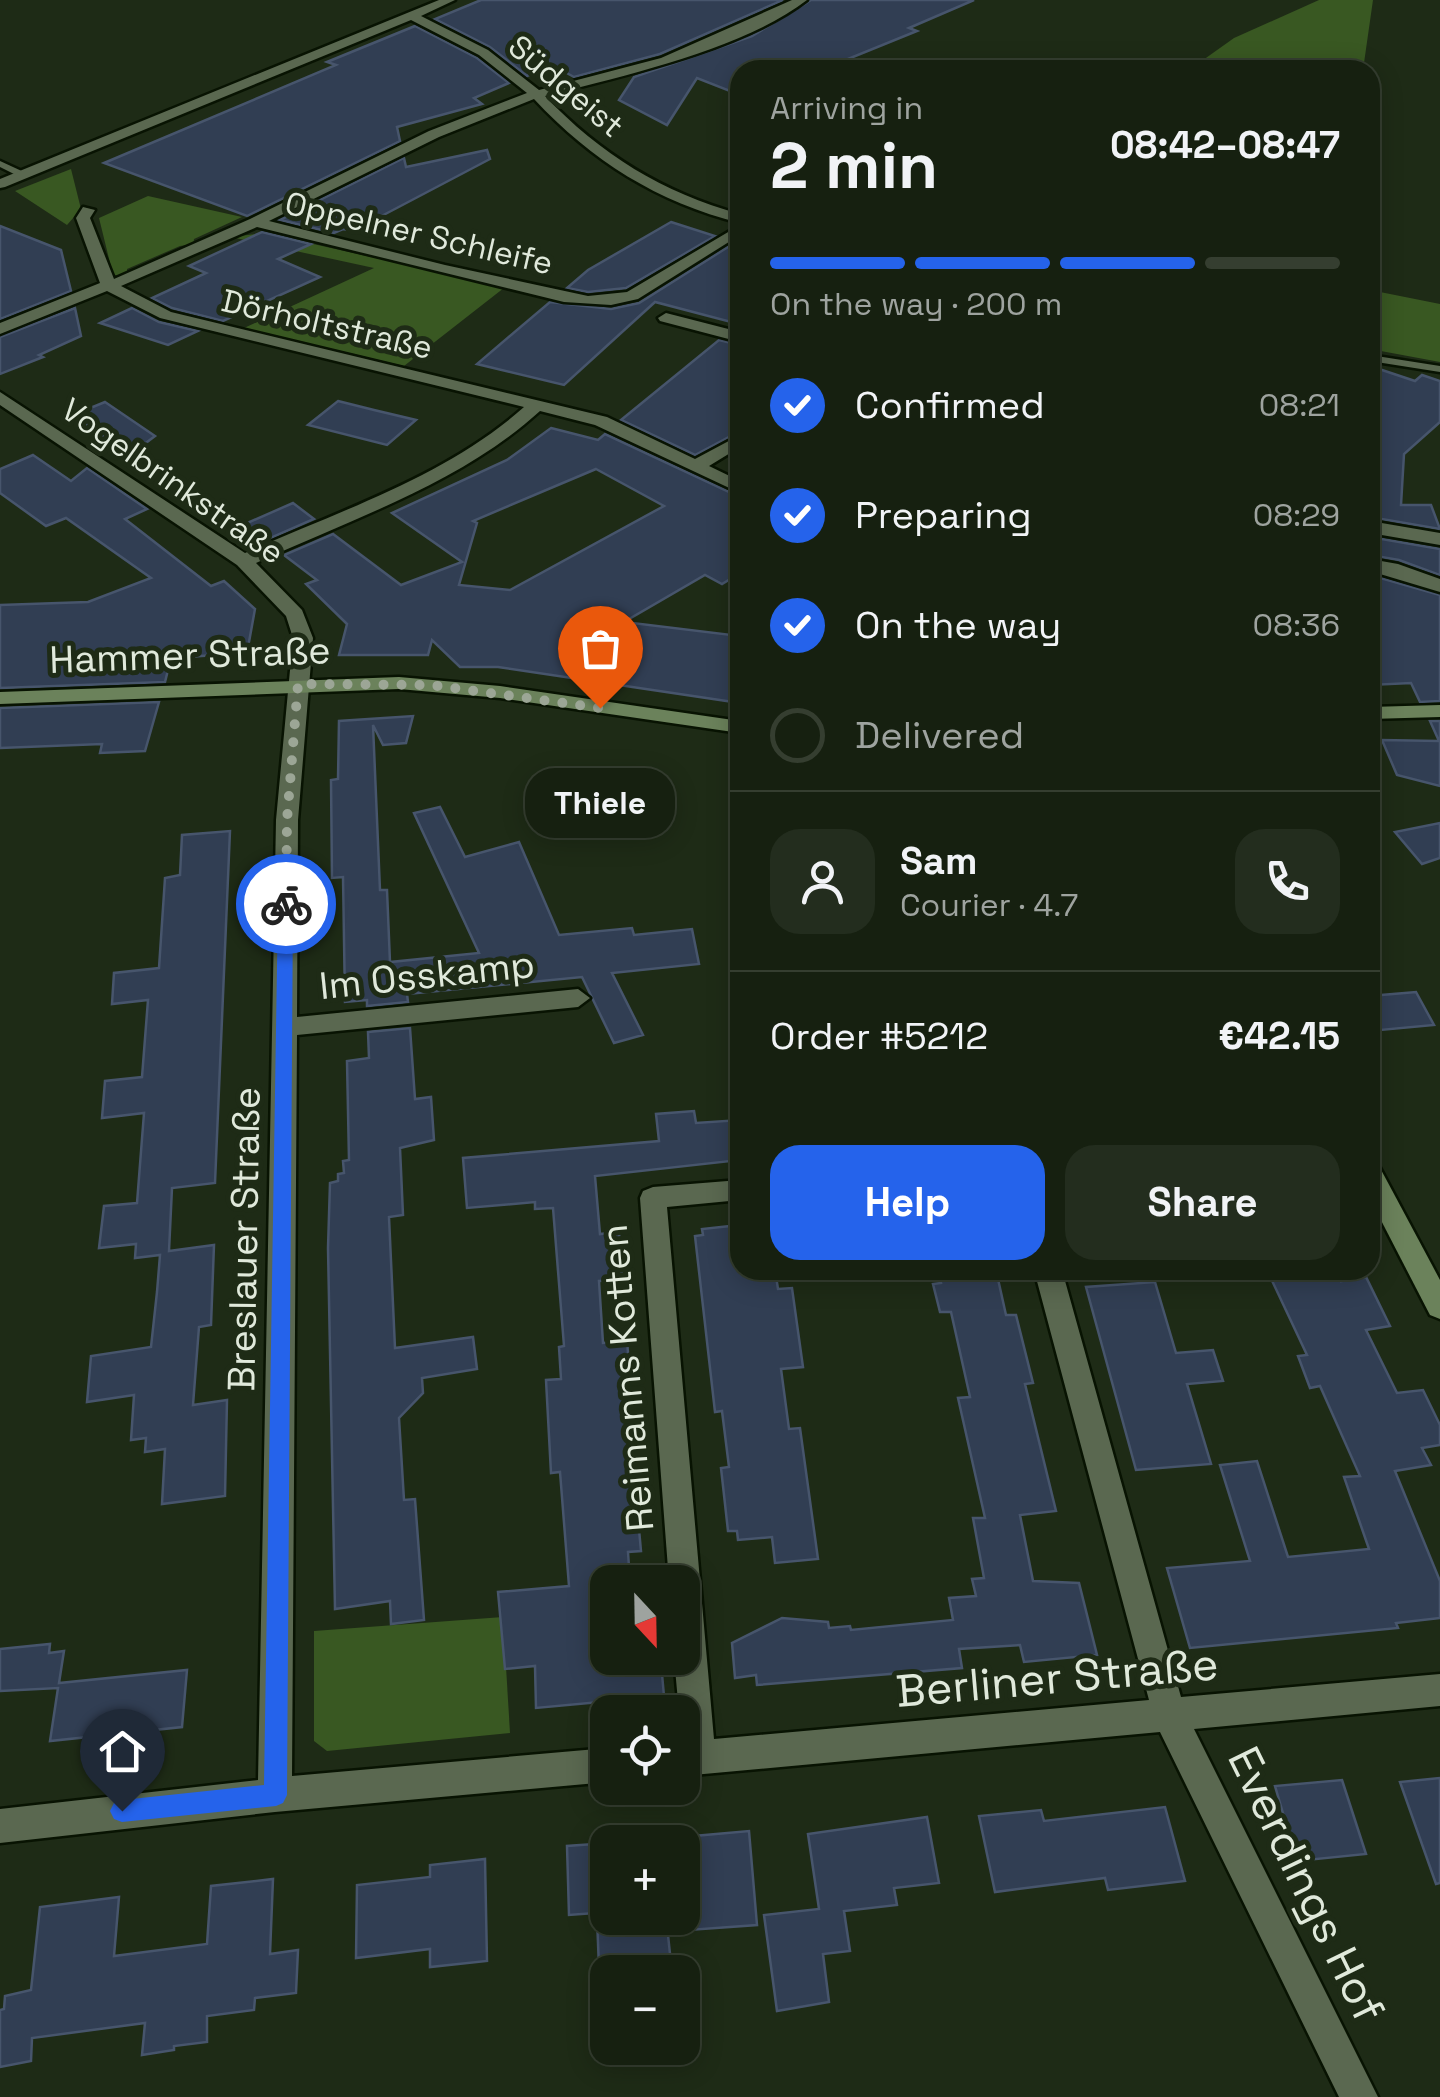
<!DOCTYPE html>
<meta charset="utf-8">
<style>
:root{--surface:#162010;--page:#232d1e;--text:#f1f3f6;--muted:#9ea39f;--line:#353e30;--accent:#2563eb}
body{margin:0;font-family:"Space Grotesk",sans-serif;background:var(--page);color:var(--text);height:100vh;display:flex;flex-direction:column;font-size:38px;white-space:nowrap}
*{box-sizing:border-box;margin:0}
p{font-size:32px;color:var(--muted)}
.icon{flex:none;width:55px;height:55px;fill:none;stroke:currentColor;stroke-width:2;stroke-linecap:round;stroke-linejoin:round}
.map{position:relative;flex:1;overflow:hidden}
.sheet{position:absolute;left:730px;top:60px;width:650px;height:1220px;display:flex;flex-direction:column;background:var(--surface);border-radius:30px;box-shadow:0 5px 25px #0003,0 0 0 2px var(--line)}
.sheet>*{flex:none}
.needle{width:65px;rotate:158deg}
.buttons{position:absolute;left:590px;top:1565px;display:grid;gap:20px}
.buttons a{display:grid;place-items:center;width:110px;height:110px;border-radius:20px;background:var(--surface);box-shadow:0 5px 25px #0003,0 0 0 2px var(--line);font-size:50px}
.pin{position:absolute;display:grid;place-items:center;width:85px;height:85px;color:#fff;margin:-102px -42px;border-radius:50% 50% 50% 0;rotate:-45deg;box-shadow:0 0 10px #0007}
.pin .icon{rotate:45deg}
.courier{position:absolute;display:grid;place-items:center;width:100px;height:100px;margin:-50px;border:8px solid #2563eb;border-radius:50%;background:#fff;color:#222;box-shadow:0 2px 12px #0007}
.bubble{position:absolute;height:70px;border-radius:30px;background:var(--surface);box-shadow:0 5px 25px #0003,0 0 0 2px var(--line);font-size:32px;font-weight:800;line-height:70px;text-align:center}
.head em{font-style:normal;font-weight:800}
.head div{display:flex;flex-direction:column-reverse}
.head{display:flex;align-items:center;justify-content:space-between;height:170px;padding:0 40px}
h1{font-size:65px;font-weight:800;line-height:75px}
.bar{display:grid;grid-template-columns:repeat(4,1fr);gap:15px 10px;align-content:center;height:120px;padding:0 40px}
.bar i{height:12px;border-radius:8px;background:var(--line)}
.bar .active{background:var(--accent)}
.bar p{grid-column:span 4}
.line{display:flex;align-items:center;gap:25px;padding:0 40px;border-top:2px solid var(--line)}
.line div{flex:1}
.round{display:grid;place-items:center;flex:none;width:105px;height:105px;border-radius:30px;background:var(--page)}
ol{padding:0 40px;list-style:none}
li{display:flex;align-items:center;gap:30px;height:110px}
li p{margin-inline-start:auto}
li .icon{padding:10px;border-radius:50%;background:var(--accent);color:#fff;stroke-width:4}
li:last-child{color:var(--muted)}
li i{width:55px;height:55px;border:5px solid var(--line);border-radius:50%}
.primary-button{display:flex;gap:20px;margin-top:auto;padding:20px 40px}
.primary-button a{flex:1;height:115px;border-radius:30px;background:var(--accent);color:#fff;font-size:40px;font-weight:800;line-height:115px;text-align:center}
.primary-button a+a{background:var(--page);color:var(--text)}
.map>svg:first-child{display:block}
.green{fill:#395822}
.building{fill:#313e53;stroke:#47556c;stroke-width:2.5;fill-rule:evenodd}
.lines{fill:none;stroke-linecap:round;stroke-linejoin:round}
.lane-casing{stroke:#081302;stroke-width:5}
.street-casing{stroke:#081302;stroke-width:5}
.secondary-casing{stroke:#081302;stroke-width:5}
.lane{fill:#5a6850;fill-rule:evenodd}
.street{fill:#5a6850;fill-rule:evenodd}
.secondary{fill:#6b825b;fill-rule:evenodd}
.route{fill:#2563eb}
.done{stroke:#9ca696;stroke-width:10;stroke-dasharray:0 18}
.labels{text-anchor:middle;stroke-width:10;stroke-linejoin:round;paint-order:stroke}
.far-street-label{font-size:32px;fill:#e0e9db;stroke:#1e2b16}
.street-label{font-size:38px;fill:#e0e9db;stroke:#1e2b16}
.near-street-label{font-size:45px;fill:#e0e9db;stroke:#1e2b16}
</style>
<div class="map">
<svg width="1440" height="2097" viewBox="0 0 1440 2097">
<rect width="100%" height="100%" fill="#1e2b16"/>
<g class="green">
<polygon points="1319,0 1373,0 1363,70 1189,70 1234,38"/>
<polygon points="71,169 81,209 67,225 15,191"/>
<polygon points="148,196 242,217 194,239 193,247 187,250 187,245 180,246 127,269 127,277 113,275 99,218"/>
<polygon points="264,233 461,277 509,284 404,366 244,328 374,268 231,237"/>
<polygon points="1370,290 1440,304 1440,362 1370,349"/>
<polygon points="503,1617 510,1733 327,1751 314,1741 314,1631"/>
</g>
<g class="building">
<polygon points="481,0 783,0 660,54 574,77 552,65 527,76 490,47 435,19"/>
<polygon points="811,0 974,0 909,28 917,31 821,70 740,70 740,95 697,78 667,125 619,100 634,77 752,36"/>
<polygon points="415,26 477,58 509,83 474,98 482,104 397,127 400,141 247,216 104,163 336,65 327,62"/>
<polygon points="487,150 490,159 353,231 343,229 334,233 280,220 404,158 406,167"/>
<polygon points="671,222 715,236 626,288 588,292 567,288 588,270"/>
<polygon points="0,226 61,250 71,291 0,319"/>
<polygon points="262,232 311,244 278,259 320,277 223,321 172,308 152,298 206,273 189,266"/>
<polygon points="736,242 740,244 740,328 735,327 739,324 655,302 564,385 477,364 550,302 611,309 639,303"/>
<polygon points="75,308 81,336 39,355 43,357 0,374 0,337"/>
<polygon points="132,308 159,322 198,331 168,345 100,323"/>
<polygon points="719,340 740,345 740,431 695,455 621,420"/>
<polygon points="1370,366 1415,381 1422,375 1440,381 1440,422 1404,454 1401,505 1431,505 1440,529 1370,517"/>
<polygon points="338,401 374,410 416,420 387,445 308,425"/>
<polygon points="105,402 155,436 130,455 73,415"/>
<path d="M 551,428 L 598,440 L 605,434 L 740,497 L 740,573 L 722,584 L 705,575 L 624,622 L 740,636 L 740,703 L 498,667 L 460,667 L 432,640 L 428,655 L 339,655 L 347,624 L 306,584 L 317,580 L 284,555 L 333,534 L 401,585 L 462,562 L 392,513 L 507,460 ZM 596,469 L 664,506 L 510,590 L 459,585 L 477,523 L 473,521 Z"/>
<polygon points="33,455 71,481 87,468 147,509 125,519 211,586 224,581 255,609 247,653 171,658 165,682 0,688 0,605 88,602 151,578 66,518 46,526 0,493 0,469"/>
<polygon points="293,503 314,519 266,540 245,524"/>
<polygon points="1370,537 1440,549 1440,575 1399,560 1370,555"/>
<polygon points="1370,575 1440,595 1440,701 1420,702 1411,683 1370,685"/>
<polygon points="159,702 145,751 100,753 102,744 0,748 0,708"/>
<polygon points="413,716 406,743 383,745 373,725 380,890 387,890 390,962 479,953 414,813 440,807 465,857 519,842 559,935 632,928 634,935 692,929 699,964 612,973 643,1035 614,1043 582,977 407,994 408,1002 367,1006 367,1000 345,1002 343,877 332,878 331,780 338,779 339,721"/>
<polygon points="1430,721 1440,721 1440,786 1397,775 1382,740 1439,741"/>
<polygon points="1440,823 1440,858 1422,864 1395,832"/>
<polygon points="230,831 215,1183 172,1188 169,1251 214,1245 211,1325 199,1327 193,1405 227,1400 225,1496 162,1504 165,1449 145,1452 146,1438 131,1440 134,1395 87,1402 91,1356 151,1347 157,1292 160,1255 135,1258 136,1244 99,1248 104,1206 137,1203 144,1113 102,1118 105,1081 142,1077 148,1000 112,1004 114,973 159,968 165,878 180,875 182,835"/>
<polygon points="1416,992 1434,1025 1370,1031 1370,996"/>
<polygon points="410,1028 415,1099 431,1097 434,1140 400,1148 403,1215 389,1217 395,1348 473,1337 477,1369 422,1378 423,1393 399,1418 404,1500 415,1499 424,1620 391,1624 390,1601 335,1609 328,1248 330,1183 338,1181 338,1174 344,1173 343,1161 349,1160 347,1061 369,1058 368,1032"/>
<polygon points="694,1111 696,1123 740,1120 740,1160 595,1176 600,1234 619,1232 622,1280 599,1281 603,1343 627,1341 630,1376 625,1376 641,1551 628,1552 630,1582 608,1582 608,1658 631,1658 631,1666 661,1663 664,1696 536,1708 535,1666 505,1669 498,1592 569,1586 560,1472 551,1473 546,1380 561,1379 559,1347 564,1346 553,1208 535,1209 535,1202 467,1208 463,1158 659,1141 656,1114"/>
<polygon points="740,1225 740,1270 775,1270 778,1289 792,1288 803,1367 781,1369 789,1429 800,1428 818,1559 775,1563 772,1537 738,1540 737,1531 728,1531 721,1468 729,1467 722,1411 715,1412 695,1236 703,1235 702,1229"/>
<polygon points="938,1270 996,1270 1006,1315 1016,1315 1033,1383 1025,1384 1056,1511 1020,1515 1033,1581 1079,1583 1097,1655 1024,1662 1020,1645 959,1649 962,1668 757,1685 756,1675 735,1678 732,1643 782,1618 828,1622 829,1628 850,1626 851,1630 953,1620 949,1598 976,1596 972,1579 984,1578 973,1518 985,1518 958,1398 970,1397 951,1312 940,1312 933,1284 941,1283"/>
<polygon points="1267,1270 1336,1270 1341,1281 1366,1277 1390,1326 1366,1330 1397,1393 1423,1390 1440,1425 1440,1445 1422,1448 1431,1465 1395,1471 1440,1581 1440,1618 1396,1623 1398,1628 1190,1648 1167,1568 1250,1561 1220,1465 1257,1461 1288,1557 1369,1549 1344,1477 1360,1476 1320,1386 1310,1388 1298,1356 1307,1355"/>
<polygon points="1155,1282 1176,1353 1213,1350 1223,1381 1187,1384 1211,1464 1136,1470 1086,1287"/>
<polygon points="50,1644 49,1653 64,1651 59,1683 187,1670 182,1727 50,1741 58,1688 0,1691 0,1649"/>
<polygon points="1440,1778 1440,1883 1436,1884 1400,1782"/>
<polygon points="1342,1780 1366,1854 1297,1861 1275,1786"/>
<polygon points="1165,1807 1185,1881 1108,1890 1105,1878 995,1892 979,1816 1041,1810 1044,1821"/>
<polygon points="927,1817 939,1883 894,1888 897,1905 844,1911 850,1951 823,1954 829,2002 777,2011 764,1915 819,1909 808,1834"/>
<polygon points="749,1831 757,1925 689,1930 683,1837"/>
<polygon points="608,1843 608,1912 569,1915 567,1846"/>
<polygon points="485,1859 487,1961 430,1967 430,1949 356,1958 357,1885 430,1877 430,1865"/>
<polygon points="273,1879 270,1954 298,1950 296,1993 255,1998 254,2010 207,2016 207,2042 174,2046 174,2050 142,2055 145,2023 32,2038 31,2061 0,2067 0,2010 4,2009 5,1996 31,1990 40,1907 119,1897 114,1956 207,1944 211,1886"/>
<polygon points="597,1918 630,1918 631,1931 667,1926 672,1972 642,1972 641,1965 599,1968"/>
</g>
<g class="lines">
<g class="lane-casing">
<g id="lane">
<polygon points="0,161 26,173 27,175 20,177 0,167"/>
<polygon points="1370,355 1440,366 1440,372 1370,361"/>
</g>
</g>
<g class="street-casing">
<g id="street">
<path d="M 439,0 L 455,0 L 421,16 L 488,50 L 539,90 L 661,58 L 792,0 L 807,0 C 744,49 623,76 545,96 C 600,154 663,193 740,214 L 740,223 C 657,202 592,161 534,99 L 439,137 L 269,221 L 445,265 L 588,296 L 627,292 L 740,225 L 740,235 L 638,299 L 611,305 L 564,302 L 257,227 L 121,286 L 171,312 L 607,417 L 695,459 L 740,435 L 740,447 L 709,466 L 740,481 L 740,493 L 595,425 L 540,411 C 461,483 352,519 256,563 L 302,610 L 313,638 L 298,820 L 297,1017 L 578,989 L 590,998 L 578,1007 L 297,1035 L 292,1776 L 608,1748 L 608,1782 L 275,1812 L 0,1843 L 0,1809 L 258,1780 L 276,820 L 293,638 L 286,616 L 237,565 L 0,405 L 0,392 L 245,553 C 339,511 447,476 524,407 L 160,318 L 107,291 L 0,334 L 0,323 L 100,283 L 76,218 L 83,207 L 95,210 L 90,218 L 114,279 L 250,219 L 429,131 L 527,93 L 479,55 L 411,20 L 5,187 L 0,188 L 0,179 Z"/>
<polygon points="666,313 740,332 740,342 660,321 658,318"/>
<polygon points="1370,521 1440,533 1440,545 1370,533"/>
<polygon points="1370,559 1398,564 1440,579 1440,592 1370,571"/>
<polygon points="740,1180 740,1200 667,1207 714,1739 1149,1700 1034,1270 1062,1270 1181,1697 1440,1674 1440,1706 1194,1729 1378,2097 1339,2097 1160,1732 682,1776 682,1712 679,1712 674,1658 682,1658 682,1582 669,1582 640,1198 643,1191 653,1187"/>
</g>
</g>
<g class="secondary-casing">
<g id="secondary">
<polygon points="399,677 500,686 740,721 740,733 500,698 399,689 0,704 0,692"/>
<polygon points="1440,705 1440,717 1370,719 1370,707"/>
<polygon points="1370,1163 1379,1166 1440,1280 1440,1319 1430,1315 1370,1199"/>
</g>
</g>
<use href="#lane" class="lane"/>
<use href="#street" class="street"/>
<use href="#secondary" class="secondary"/>
</g>
<polygon class="route" points="286,899 293,904 287,1795 283,1803 276,1806 122,1822 114,1819 110,1811 114,1803 122,1800 264,1785 278,904"/>
<g class="lines">
<polyline class="done" points="286,904 287,820 298,684 431,685 600,708"/>
</g>
<g class="labels">
<g class="far-street-label">
<text transform="translate(566 86) rotate(40)" y="11">Südgeist</text>
<text transform="translate(419 233) rotate(13)" y="11">Oppelner Schleife</text>
<text transform="translate(327 324) rotate(13)" y="11">Dörholtstraße</text>
<text transform="translate(173 481) rotate(35)" y="11">Vogelbrinkstraße</text>
</g>
<g class="street-label">
<text transform="translate(190 655) rotate(-2)" y="13">Hammer Straße</text>
<text transform="translate(427 975) rotate(-6)" y="13">Im Osskamp</text>
<text transform="translate(244 1239) rotate(-89)" y="13">Breslauer Straße</text>
<text transform="translate(627 1378) rotate(-95)" y="13">Reimanns Kotten</text>
</g>
<g class="near-street-label">
<text transform="translate(1057 1677) rotate(-5)" y="16">Berliner Straße</text>
<text transform="translate(1307 1884) rotate(64)" y="16">Everdings Hof</text>
</g>
</g>
</svg>
<div class="buttons">
<a><svg class="needle" viewBox="-14 -14 28 28"><path d="M0-13l5 13h-10z" fill="#e53935"/><path d="M0 13l5-13h-10z" fill="#9ea39f"/></svg></a>
<a><svg class="icon" aria-label="locate" viewBox="0 0 24 24"><circle cx="12" cy="12" r="6"/><path d="M12 2v4M12 18v4M2 12h4M18 12h4"/></svg></a>
<a>+</a>
<a>−</a>
</div>
<div class="pin" style="left:600px;top:708px;background:#ea580c"><svg class="icon" aria-label="bag" viewBox="0 0 24 24"><path d="M5 8h14l-1 12H6zM9 8a3 3 0 0 1 6 0"/></svg></div>
<div class="pin" style="left:122px;top:1811px;background:#1f2937"><svg class="icon" aria-label="home" viewBox="0 0 24 24"><path d="M3 11l9-7 9 7M6 9v11h12V9"/></svg></div>
<div class="courier" style="left:286px;top:904px"><svg class="icon" aria-label="bike" viewBox="0 0 24 24"><circle cx="6" cy="16" r="4"/><circle cx="18" cy="16" r="4"/><path d="M6 16l4-8h5l3 8M10 8l3 8H6M13 5h3"/></svg></div>
<div class="bubble" style="left:525px;top:768px;width:150px">Thiele</div>
<section class="sheet">
<div class="head"><div><h1>2 min</h1><p>Arriving in</p></div><em>08:42–08:47</em></div>
<div class="bar"><i class="active"></i><i class="active"></i><i class="active"></i><i></i><p>On the way · 200 m</p></div>
<ol>
<li><svg class="icon" aria-label="check" viewBox="0 0 24 24"><path d="M5 12l5 5 9-10"/></svg>Confirmed<p>08:21</p></li>
<li><svg class="icon" aria-label="check" viewBox="0 0 24 24"><path d="M5 12l5 5 9-10"/></svg>Preparing<p>08:29</p></li>
<li><svg class="icon" aria-label="check" viewBox="0 0 24 24"><path d="M5 12l5 5 9-10"/></svg>On the way<p>08:36</p></li>
<li><i></i>Delivered</li>
</ol>
<div class="line" style="height:180px"><a class="round"><svg class="icon" aria-label="person" viewBox="0 0 24 24"><circle cx="12" cy="8" r="4"/><path d="M4 21q1-7 8-7t8 7"/></svg></a><div><b>Sam</b><p>Courier · 4.7</p></div><a class="round"><svg class="icon" aria-label="phone" viewBox="0 0 24 24"><path d="M5 4h4l2 5-3 2q2 4 5 5l2-3 5 2v4C11 20 4 13 5 4z"/></svg></a></div>
<div class="line" style="height:130px"><div>Order #5212</div><b>€42.15</b></div>
<div class="primary-button"><a>Help</a><a>Share</a></div>
</section>
</div>
